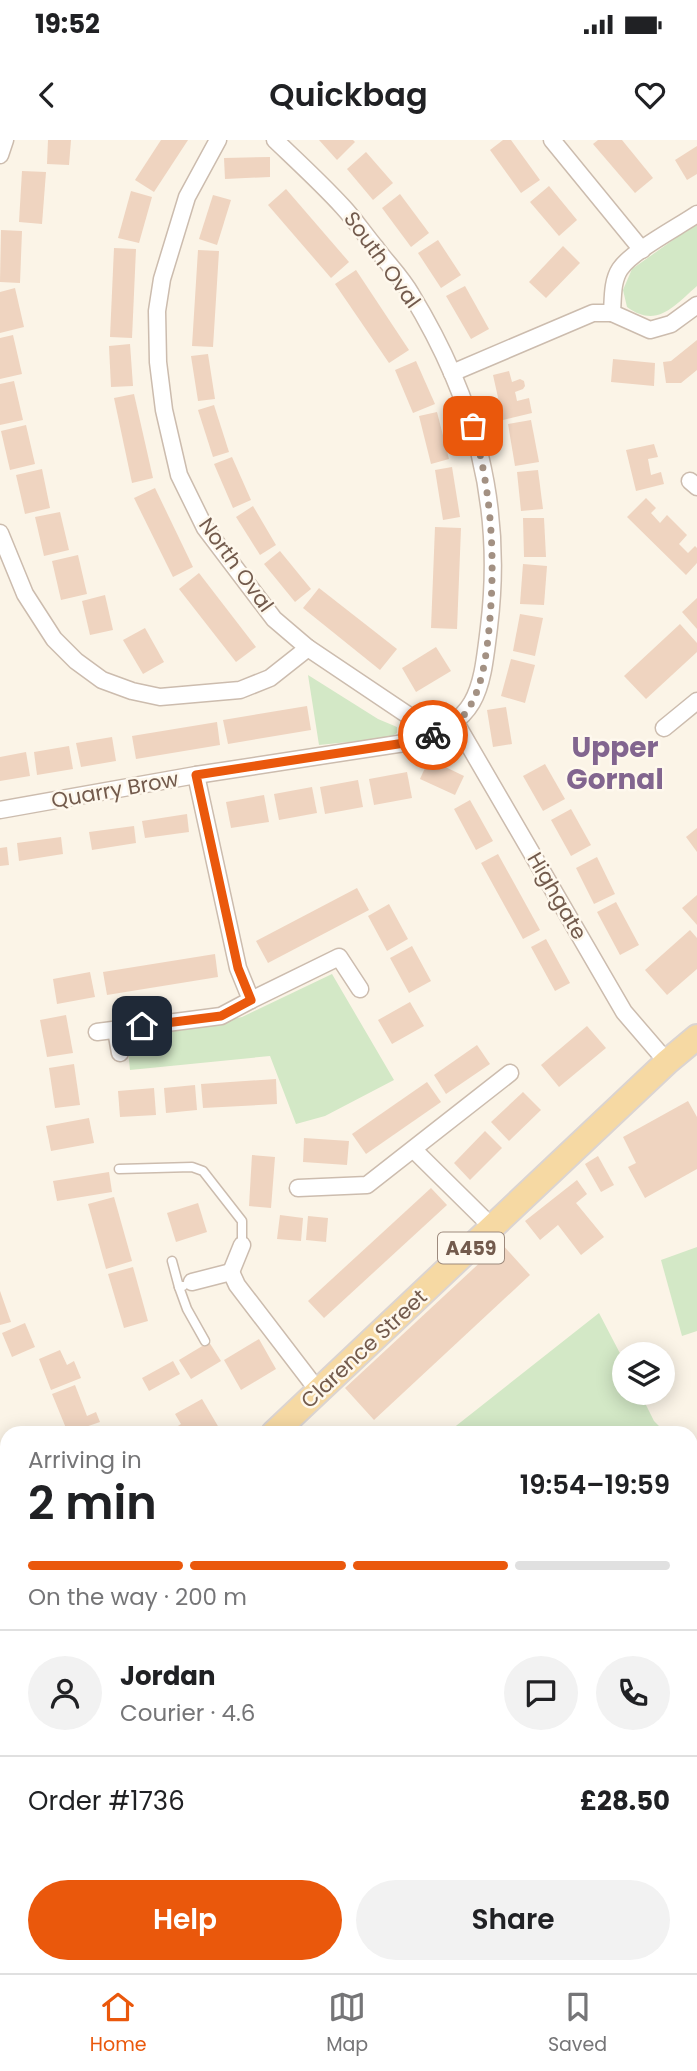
<!DOCTYPE html>
<meta charset="utf-8">
<style>
:root{--surface:#fff;--page:#f2f2f2;--text:#202124;--muted:#757577;--line:#e0e0e0;--accent:#ea580c}
body{margin:0;font-family:Poppins,sans-serif;background:var(--page);color:var(--text);height:100vh;display:flex;flex-direction:column;font-size:26px;white-space:nowrap}
*{box-sizing:border-box;margin:0}
p{font-size:23px;color:var(--muted)}
.icon{flex:none;width:38px;height:38px;fill:none;stroke:currentColor;stroke-width:2;stroke-linecap:round;stroke-linejoin:round}
.map{position:relative;flex:1;overflow:hidden}
.drawer{position:absolute;left:0px;top:1286px;width:698px;height:548px;display:flex;flex-direction:column;background:var(--surface);border-radius:21px 21px 0 0;box-shadow:0 4px 18px #0003}
.drawer>*{flex:none}
.fabs{position:absolute;left:612px;top:1202px;display:grid;gap:14px}
.fabs a{display:grid;place-items:center;width:63px;height:63px;border-radius:50%;background:var(--surface);box-shadow:0 4px 18px #0003;font-size:35px}
.pin{position:absolute;display:grid;place-items:center;width:60px;height:60px;color:#fff;margin:-30px;border-radius:14px;box-shadow:0 4px 10px #0006}
.courier{position:absolute;display:grid;place-items:center;width:70px;height:70px;margin:-35px;border:5px solid #ea580c;border-radius:50%;background:#fff;color:#222;box-shadow:0 2px 9px #0007}
.headline em{font-style:normal;font-weight:600}
.headline div{display:flex;flex-direction:column-reverse}
.headline{display:flex;align-items:center;justify-content:space-between;height:119px;padding:0 28px}
h1{font-size:46px;font-weight:600;line-height:52px}
.bar{display:grid;grid-template-columns:repeat(4,1fr);gap:10px 7px;align-content:center;height:84px;padding:0 28px}
.bar i{height:9px;border-radius:5px;background:var(--line)}
.bar .current{background:var(--accent)}
.bar p{grid-column:span 4}
.line{display:flex;align-items:center;gap:18px;padding:0 28px;border-top:2px solid var(--line)}
.line div{flex:1}
.round{display:grid;place-items:center;flex:none;width:74px;height:74px;border-radius:37px;background:var(--page)}
.button{display:flex;gap:14px;margin-top:auto;padding:14px 28px}
.button a{flex:1;height:80px;border-radius:42px;background:var(--accent);color:#fff;font-size:28px;font-weight:600;line-height:80px;text-align:center}
.button a+a{background:var(--page);color:var(--text)}
.status{display:flex;justify-content:space-between;align-items:center;height:49px;padding:0 35px;background:var(--surface);direction:ltr}
.status svg{height:19px;fill:currentColor}
header{display:flex;justify-content:space-between;align-items:center;height:91px;padding:0 28px;background:var(--surface);font-size:32px;font-weight:600}
.dock{display:flex;justify-content:space-around;align-items:center;height:98px;border-top:2px solid var(--line);background:var(--surface);font-size:19px;color:var(--muted)}
.dock a{display:grid;justify-items:center;gap:4px}
.dock .current{color:var(--accent)}
.map>svg:first-child{display:block}
.green{fill:#d3e8c6}
.building{fill:#efd4c0}
.lines{fill:none;stroke-linecap:round;stroke-linejoin:round}
.service-casing{stroke:#ccbcae;stroke-width:11}
.minor-casing{stroke:#ccbcae;stroke-width:19}
.tertiary-casing{stroke:#ccbcae;stroke-width:23}
.primary-casing{stroke:#dbd4d1;stroke-width:28}
.service{stroke:#fff;stroke-width:8}
.minor{stroke:#fff;stroke-width:16}
.tertiary{stroke:#fff;stroke-width:19}
.primary{stroke:#f6d9a3;stroke-width:24}
.done{stroke:#a39183;stroke-width:7;stroke-dasharray:0 12.6}
.route{stroke:#ea580c;stroke-width:9}
.labels{text-anchor:middle;stroke-width:5;stroke-linejoin:round;paint-order:stroke}
.shield{fill:#fef8ed;stroke:#9d8a7d;stroke-width:2}
.shield-label{font-size:19px;font-weight:bold;fill:#735b4d}
.street-label{font-size:21px;fill:#735b4d;stroke:#fef8ed}
.district-label{font-size:28px;font-weight:bold;fill:#82658f;stroke:#fef8ed}
</style>
<div class="status"><b>19:52</b><svg viewBox="0 0 49 12"><path d="M0 12V9h3v3zM5 12V6h3v6zM10 12V3h3v9zM15 12V0h3v12zM26 1h20v11H26zM47 4h2v5h-2z"/></svg></div>
<header><svg class="icon" aria-label="back" viewBox="0 0 24 24"><path d="M15 5l-7 7 7 7"/></svg>Quickbag<svg class="icon" aria-label="heart" viewBox="0 0 24 24"><path d="M12 20l-8-8c-3-5 5-10 8-4 3-6 11-1 8 4z"/></svg></header>
<div class="map">
<svg width="697" height="1833" viewBox="0 0 697 1833">
<rect width="100%" height="100%" fill="#fbf4e7"/>
<g class="green">
<path d="M 697,83 L 697,146 C 674,166 657,189 627,167 L 623,150 L 632,129 Z"/>
<polygon points="308,535 378,579 397,587 397,593 389,598 319,605"/>
<polygon points="332,834 394,940 325,976 296,984 270,916 130,930 127,901 242,877"/>
<polygon points="697,1107 697,1191 682,1196 661,1120"/>
<polygon points="599,1173 625,1223 625,1253 640,1253 654,1281 666,1293 447,1293"/>
<polygon points="697,1300 697,1786 691,1788 691,1302"/>
</g>
<g class="building">
<polygon points="48,0 71,0 69,25 47,24"/>
<polygon points="161,0 188,0 154,52 135,40"/>
<polygon points="319,0 353,0 355,2 337,20"/>
<polygon points="503,0 511,0 540,40 521,53 490,10"/>
<polygon points="598,0 622,0 653,38 635,53 593,4"/>
<polygon points="697,6 697,34 687,40 675,20"/>
<polygon points="366,12 393,43 373,60 347,29"/>
<polygon points="270,17 270,37 225,39 224,18"/>
<polygon points="22,31 46,32 42,84 19,82"/>
<polygon points="549,46 577,80 559,96 530,62"/>
<polygon points="286,49 349,122 331,138 268,65"/>
<polygon points="131,51 152,57 139,103 118,98"/>
<polygon points="400,54 429,93 411,107 382,68"/>
<polygon points="213,55 231,60 217,105 199,99"/>
<polygon points="1,90 22,91 20,143 0,142"/>
<polygon points="438,100 461,135 441,148 418,113"/>
<polygon points="563,106 580,123 546,158 529,142"/>
<polygon points="114,108 136,109 132,198 110,197"/>
<polygon points="198,110 219,111 213,207 192,206"/>
<polygon points="356,130 409,210 389,223 335,144"/>
<polygon points="465,146 489,189 471,199 446,156"/>
<polygon points="15,148 24,187 0,193 0,152"/>
<polygon points="13,195 22,234 0,239 0,198"/>
<polygon points="697,200 697,230 681,243 666,243 663,222 671,221"/>
<polygon points="130,204 133,246 111,247 109,206"/>
<polygon points="208,214 215,259 198,261 191,216"/>
<polygon points="613,219 655,223 654,246 611,242"/>
<polygon points="416,221 435,264 413,273 395,230"/>
<polygon points="509,231 512,242 520,239 524,241 525,246 523,249 515,252 516,256 517,261 529,258 532,273 503,280 493,235"/>
<polygon points="14,241 23,280 0,285 0,244"/>
<polygon points="134,254 153,338 132,343 114,258"/>
<polygon points="214,265 229,312 213,317 198,270"/>
<polygon points="437,272 449,319 431,324 419,276"/>
<polygon points="531,280 539,322 515,326 508,284"/>
<polygon points="26,285 35,324 10,330 1,291"/>
<polygon points="654,304 658,317 648,319 651,335 661,332 664,344 636,351 626,310"/>
<polygon points="232,317 251,360 233,368 214,324"/>
<polygon points="452,327 460,377 443,380 435,330"/>
<polygon points="42,329 50,368 25,374 16,335"/>
<polygon points="538,330 543,369 521,371 517,332"/>
<polygon points="155,348 193,427 173,437 134,358"/>
<polygon points="646,358 656,368 651,373 660,383 667,375 687,395 679,404 688,413 695,406 697,408 697,423 686,435 627,377"/>
<polygon points="253,366 276,405 260,415 236,377"/>
<polygon points="60,372 69,410 44,416 35,377"/>
<polygon points="523,378 544,378 546,417 524,417"/>
<polygon points="435,387 461,388 457,489 431,488"/>
<polygon points="280,411 311,449 295,462 264,424"/>
<polygon points="78,415 87,454 61,460 52,421"/>
<polygon points="523,424 547,426 544,465 520,464"/>
<polygon points="199,433 256,507 236,522 179,449"/>
<polygon points="319,448 397,509 380,530 303,468"/>
<polygon points="105,455 113,490 90,495 82,461"/>
<polygon points="697,458 697,489 682,472"/>
<polygon points="520,474 543,478 535,516 513,511"/>
<polygon points="680,484 697,503 697,512 646,559 624,536"/>
<polygon points="145,488 164,522 143,534 123,500"/>
<polygon points="436,507 451,531 416,552 402,528"/>
<polygon points="511,519 535,525 525,563 501,556"/>
<polygon points="307,566 311,590 228,604 223,580"/>
<polygon points="506,567 512,604 493,607 487,570"/>
<polygon points="217,582 220,605 136,619 132,596"/>
<polygon points="112,597 116,621 81,627 76,603"/>
<polygon points="69,606 73,629 37,635 34,612"/>
<polygon points="26,612 30,636 0,641 0,617"/>
<polygon points="429,619 464,636 455,655 420,639"/>
<polygon points="545,624 565,659 543,671 523,636"/>
<polygon points="407,632 412,658 374,665 369,639"/>
<polygon points="358,640 363,667 325,674 320,647"/>
<polygon points="312,647 317,673 279,680 274,654"/>
<polygon points="264,655 269,682 231,688 226,662"/>
<polygon points="470,660 493,701 476,710 454,669"/>
<polygon points="571,669 591,705 571,716 551,680"/>
<polygon points="187,674 189,692 145,698 142,681"/>
<polygon points="134,686 136,703 92,710 89,692"/>
<polygon points="697,688 697,712 686,697"/>
<polygon points="61,697 63,714 19,721 17,703"/>
<polygon points="7,707 9,725 0,726 0,708"/>
<polygon points="498,714 540,790 523,799 481,723"/>
<polygon points="597,717 615,754 594,764 576,728"/>
<polygon points="357,748 369,770 268,823 256,801"/>
<polygon points="697,755 697,785 682,768"/>
<polygon points="616,762 639,805 620,815 597,772"/>
<polygon points="389,764 408,799 387,811 368,776"/>
<polygon points="690,790 697,798 697,829 667,855 645,830"/>
<polygon points="546,799 570,843 555,851 531,807"/>
<polygon points="412,806 431,841 409,853 390,818"/>
<polygon points="215,814 218,837 107,855 103,832"/>
<polygon points="90,832 95,857 57,864 53,839"/>
<polygon points="410,862 424,886 392,904 378,880"/>
<polygon points="66,875 73,913 47,917 40,880"/>
<polygon points="587,886 606,908 559,947 541,925"/>
<polygon points="477,905 490,924 446,954 434,935"/>
<polygon points="74,924 80,965 55,968 49,928"/>
<polygon points="276,939 277,964 203,968 201,944"/>
<polygon points="427,942 441,962 366,1014 352,994"/>
<polygon points="195,945 197,970 166,973 164,948"/>
<polygon points="154,948 156,975 120,977 118,951"/>
<polygon points="523,952 541,970 509,1001 491,982"/>
<polygon points="688,961 697,977 697,1029 645,1058 628,1027 636,1023 623,997"/>
<polygon points="89,978 94,1003 51,1011 46,986"/>
<polygon points="485,991 502,1008 470,1040 454,1023"/>
<polygon points="304,998 349,1001 347,1025 303,1022"/>
<polygon points="252,1015 275,1017 271,1068 249,1066"/>
<polygon points="598,1016 614,1045 601,1052 585,1024"/>
<polygon points="109,1032 112,1052 57,1061 53,1041"/>
<polygon points="577,1040 587,1054 576,1063 604,1097 581,1115 558,1085 540,1100 525,1081"/>
<polygon points="431,1048 447,1065 324,1178 308,1161"/>
<polygon points="114,1057 132,1121 106,1129 88,1064"/>
<polygon points="198,1063 207,1092 176,1102 167,1073"/>
<polygon points="280,1075 303,1078 301,1101 277,1099"/>
<polygon points="308,1076 328,1078 326,1102 306,1100"/>
<polygon points="501,1103 530,1135 374,1280 345,1248"/>
<polygon points="133,1127 148,1181 124,1188 108,1134"/>
<polygon points="0,1151 11,1182 0,1185"/>
<polygon points="25,1183 35,1207 12,1217 2,1193"/>
<polygon points="259,1199 276,1229 241,1250 224,1220"/>
<polygon points="209,1202 221,1221 191,1239 179,1220"/>
<polygon points="60,1210 67,1225 74,1221 81,1238 51,1250 39,1219"/>
<polygon points="173,1221 180,1234 149,1251 142,1238"/>
<polygon points="75,1245 87,1276 96,1272 100,1282 68,1293 52,1254"/>
<polygon points="202,1259 222,1293 167,1293 181,1284 175,1274"/>
<polygon points="3,1339 7,1350 1,1352 3,1357 7,1356 7,1389 0,1392 0,1340"/>
<polygon points="7,1598 7,1627 0,1629 0,1600"/>
<polygon points="7,1747 7,1771 0,1772 0,1748"/>
<polygon points="268,1827 312,1827 311,1833 278,1833 267,1830"/>
<polygon points="379,1827 448,1827 449,1833 380,1833"/>
<polygon points="451,1827 485,1827 487,1833 452,1833"/>
<polygon points="512,1827 537,1827 538,1833 497,1833 496,1830"/>
</g>
<g class="lines">
<g class="service-casing">
<g id="service">
<polyline points="119,1029 192,1027 203,1031 242,1081 242,1105"/>
<polyline points="172,1121 179,1147 183,1146"/>
<polyline points="179,1147 187,1169 205,1201"/>
</g>
</g>
<g class="minor-casing">
<g id="minor">
<polyline points="218,0 187,57 162,139 157,171 158,222 164,270 179,335 205,388 274,479 308,508 436,594"/>
<polyline points="552,0 642,110"/>
<polyline points="0,15 5,0"/>
<path d="M 697,74 C 678,87 632,111 620,129 C 612,141 613,158 612,173 L 650,190 L 671,184 L 697,165"/>
<polyline points="452,233 593,173 612,173"/>
<polyline points="690,341 697,347"/>
<polyline points="0,393 25,454 54,499 76,521 102,540 132,551 160,557 240,550 270,538 308,508"/>
<polyline points="456,583 624,872 667,922"/>
<polyline points="664,588 697,561"/>
<path d="M 0,670 L 196,635 L 411,602 C 479,581 481,553 489,487 C 504,365 475,259 411,154 C 402,138 387,123 376,108 C 365,95 355,80 343,67 C 322,44 298,22 275,0"/>
<polyline points="251,860 339,817 360,849"/>
<polyline points="116,890 120,913"/>
<polyline points="97,892 221,876 251,860 238,828 196,635"/>
<polyline points="414,1010 493,1088"/>
<polyline points="298,1048 367,1045 510,933"/>
<polyline points="231,1132 242,1105"/>
<polyline points="192,1142 231,1132 237,1145 319,1252"/>
<polyline points="0,1447 7,1455"/>
<polyline points="123,1827 123,1833"/>
<polyline points="45,1833 45,1827"/>
<polyline points="351,1833 351,1827"/>
</g>
</g>
<g class="tertiary-casing">
<g id="tertiary">
<polyline points="0,1816 7,1815"/>
<polyline points="151,1827 173,1833"/>
</g>
</g>
<g class="primary-casing">
<g id="primary">
<polyline points="274,1293 667,922 697,897"/>
<polyline points="0,1508 7,1506"/>
</g>
</g>
<use href="#service" class="service"/>
<use href="#minor" class="minor"/>
<use href="#tertiary" class="tertiary"/>
<use href="#primary" class="primary"/>
</g>
<g class="lines">
<path class="done" d="M 433,595 C 445,590 459,583 467,571 C 481,550 485,523 488,499 C 496,426 493,357 473,286"/>
<polyline class="route" points="142,886 221,876 251,860 238,828 196,635 411,602 433,595"/>
</g>
<g class="labels">
<rect class="shield" x="438" y="1092.5" width="66" height="31" rx="5"/>
<g class="shield-label">
<text x="471" y="1115">A459</text>
</g>
<g class="street-label">
<text transform="translate(382 120) rotate(54)" y="7">South Oval</text>
<text transform="translate(236 425) rotate(54)" y="7">North Oval</text>
<text transform="translate(115 650) rotate(-10)" y="7">Quarry Brow</text>
<text transform="translate(557 756) rotate(60)" y="7">Highgate</text>
<text transform="translate(364 1209) rotate(-43)" y="7">Clarence Street</text>
</g>
<g class="district-label">
<text x="615" y="617">Upper<tspan x="615" dy="32">Gornal</tspan></text>
</g>
</g>
</svg>
<div class="fabs">
<a><svg class="icon" aria-label="layers" viewBox="0 0 24 24"><path d="M12 4l9 5-9 5-9-5zM3 14l9 5 9-5"/></svg></a>
</div>
<div class="pin" style="left:473px;top:286px;background:#ea580c"><svg class="icon" aria-label="bag" viewBox="0 0 24 24"><path d="M5 8h14l-1 12H6zM9 8a3 3 0 0 1 6 0"/></svg></div>
<div class="pin" style="left:142px;top:886px;background:#1f2937"><svg class="icon" aria-label="home" viewBox="0 0 24 24"><path d="M3 11l9-7 9 7M6 9v11h12V9"/></svg></div>
<div class="courier" style="left:433px;top:595px"><svg class="icon" aria-label="bike" viewBox="0 0 24 24"><circle cx="6" cy="16" r="4"/><circle cx="18" cy="16" r="4"/><path d="M6 16l4-8h5l3 8M10 8l3 8H6M13 5h3"/></svg></div>
<section class="drawer">
<div class="headline"><div><h1>2 min</h1><p>Arriving in</p></div><em>19:54–19:59</em></div>
<div class="bar"><i class="current"></i><i class="current"></i><i class="current"></i><i></i><p>On the way · 200 m</p></div>
<div class="line" style="height:126px"><a class="round"><svg class="icon" aria-label="person" viewBox="0 0 24 24"><circle cx="12" cy="8" r="4"/><path d="M4 21q1-7 8-7t8 7"/></svg></a><div><b>Jordan</b><p>Courier · 4.6</p></div><a class="round"><svg class="icon" aria-label="chat" viewBox="0 0 24 24"><path d="M4 5h16v11H9l-5 4z"/></svg></a><a class="round"><svg class="icon" aria-label="phone" viewBox="0 0 24 24"><path d="M5 4h4l2 5-3 2q2 4 5 5l2-3 5 2v4C11 20 4 13 5 4z"/></svg></a></div>
<div class="line" style="height:91px"><div>Order #1736</div><b>£28.50</b></div>
<div class="button"><a>Help</a><a>Share</a></div>
</section>
</div>
<nav class="dock">
<a class="current"><svg class="icon" aria-label="home" viewBox="0 0 24 24"><path d="M3 11l9-7 9 7M6 9v11h12V9"/></svg>Home</a>
<a><svg class="icon" aria-label="map" viewBox="0 0 24 24"><path d="M3 6l6-2 6 2 6-2v14l-6 2-6-2-6 2zM9 4v14M15 6v14"/></svg>Map</a>
<a><svg class="icon" aria-label="saved" viewBox="0 0 24 24"><path d="M7 4h10v16l-5-4-5 4z"/></svg>Saved</a>
</nav>
